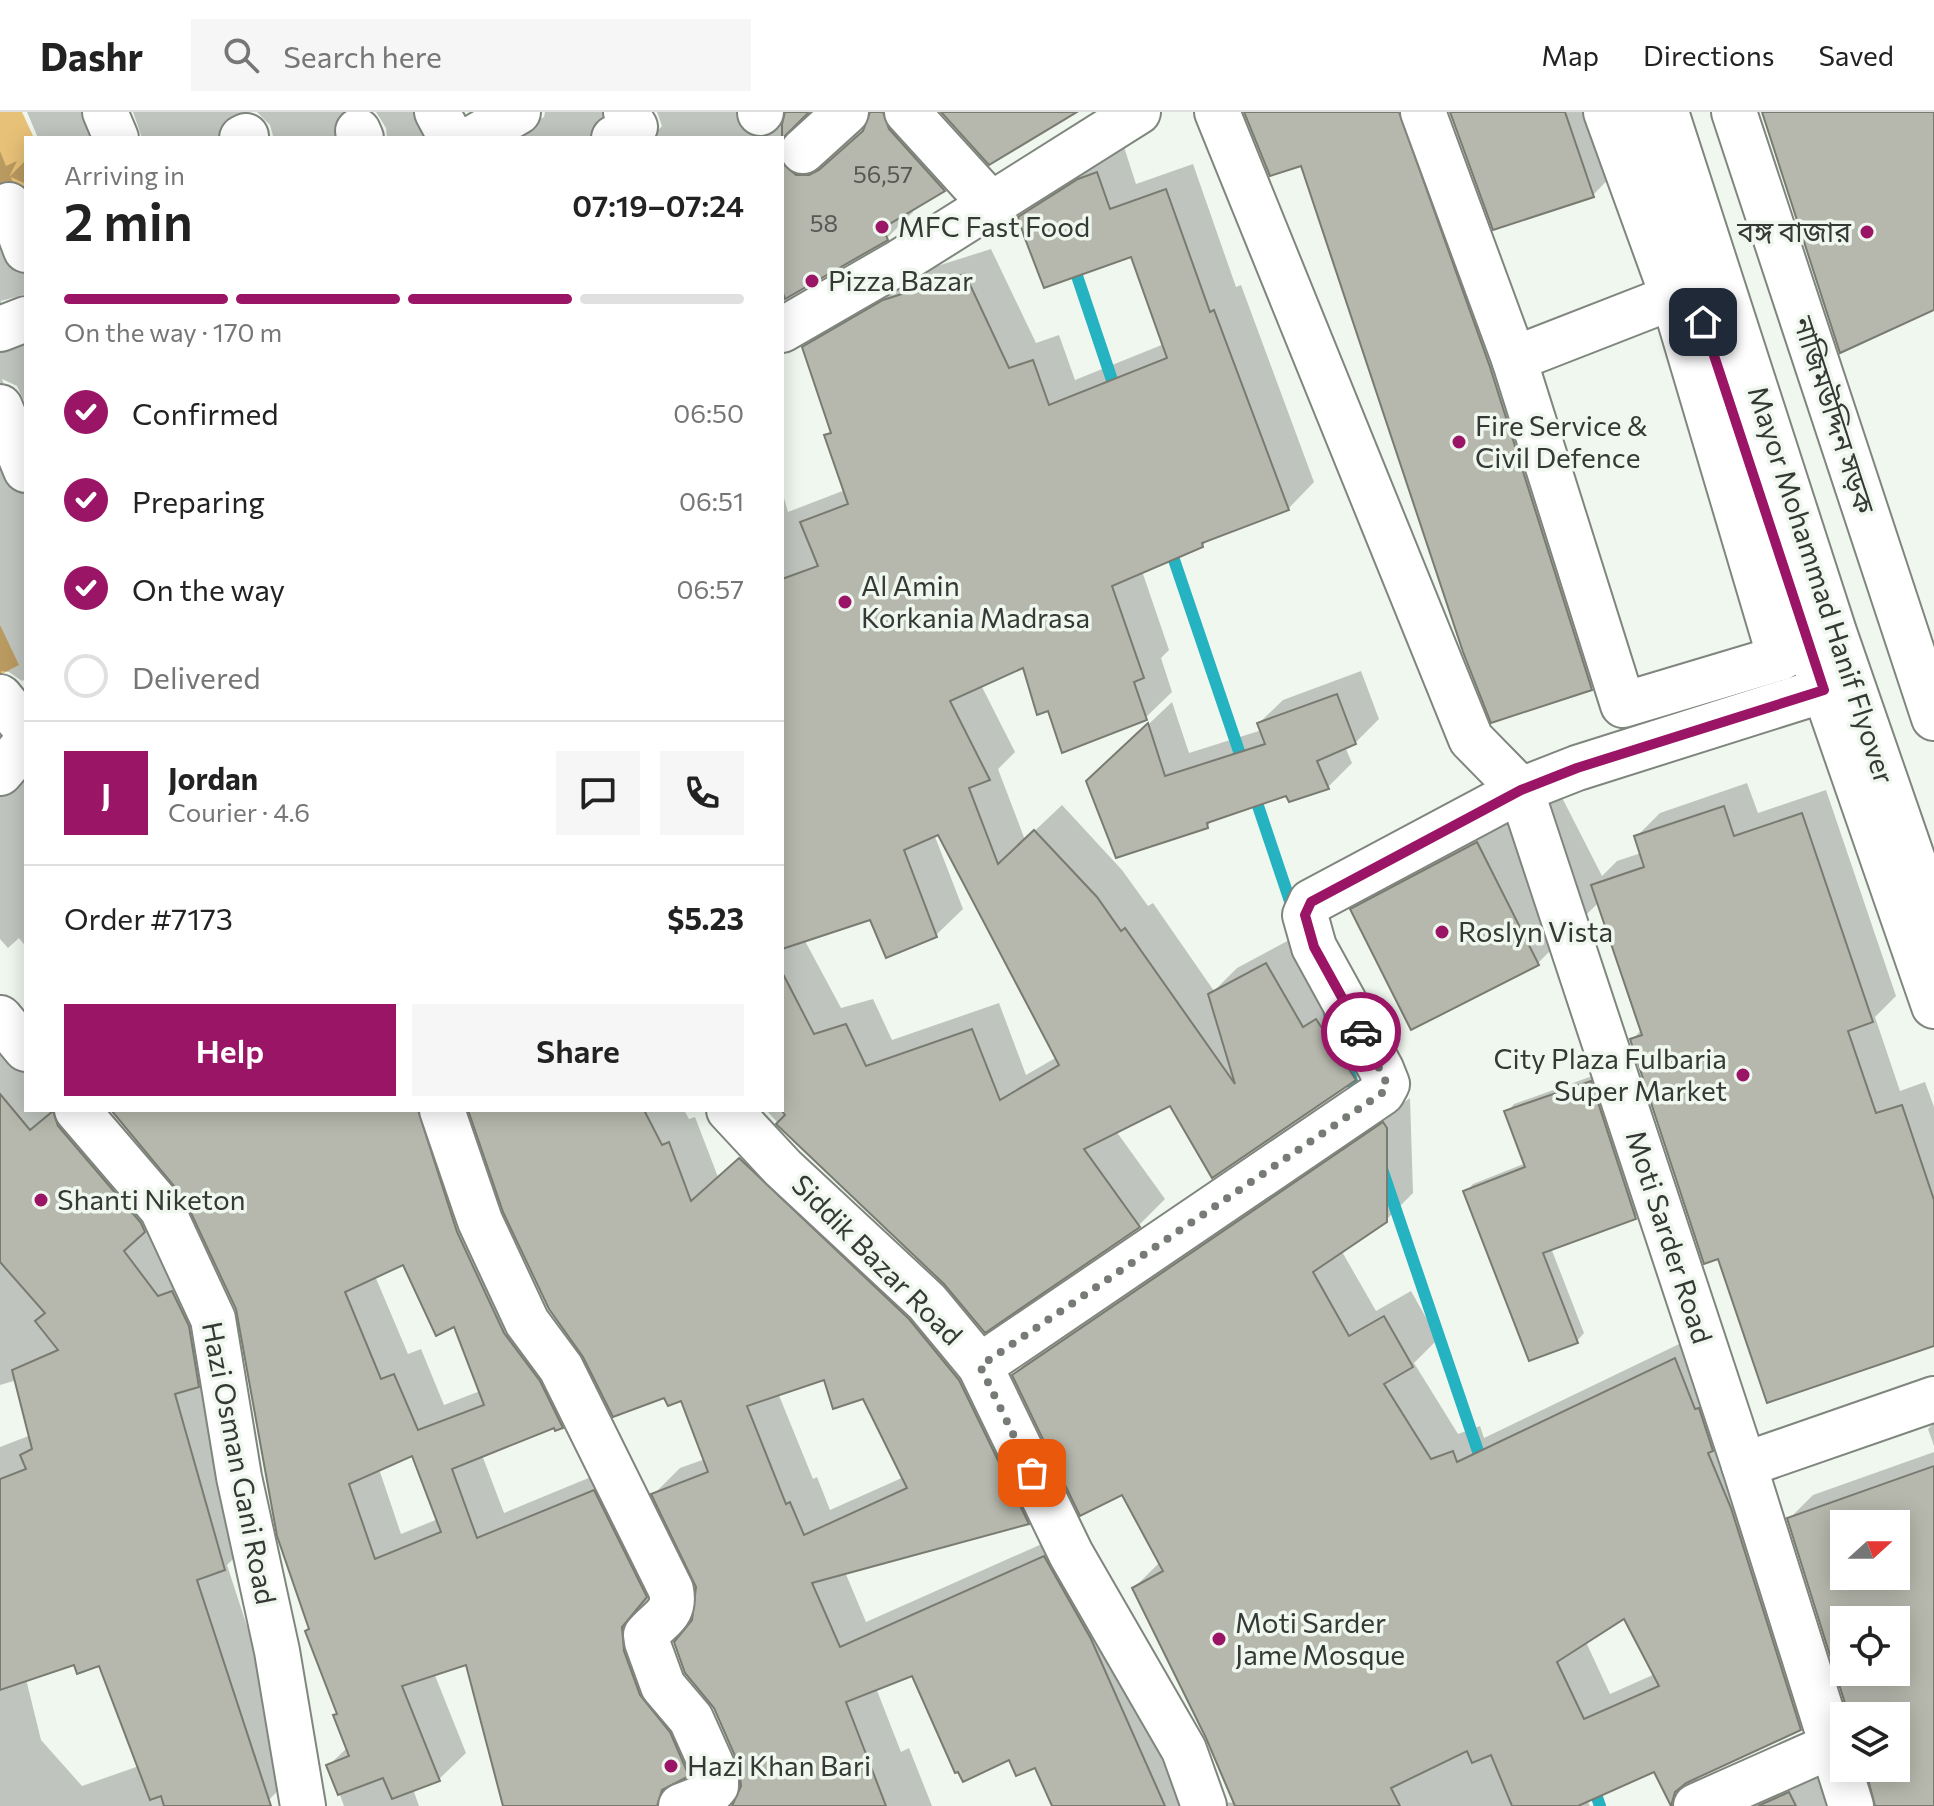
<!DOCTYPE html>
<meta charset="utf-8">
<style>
:root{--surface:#fff;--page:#f6f6f6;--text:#222;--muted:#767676;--line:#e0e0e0;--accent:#9b1567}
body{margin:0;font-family:Commissioner,"Noto Sans Bengali",sans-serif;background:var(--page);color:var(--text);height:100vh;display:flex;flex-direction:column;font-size:30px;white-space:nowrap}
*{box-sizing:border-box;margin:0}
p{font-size:26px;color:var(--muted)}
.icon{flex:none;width:44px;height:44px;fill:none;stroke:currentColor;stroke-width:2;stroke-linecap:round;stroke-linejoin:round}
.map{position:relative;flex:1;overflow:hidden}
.panel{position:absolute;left:24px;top:24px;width:760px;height:976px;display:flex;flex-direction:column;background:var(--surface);border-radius:0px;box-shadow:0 4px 20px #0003}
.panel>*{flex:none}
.needle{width:52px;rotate:69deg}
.fabs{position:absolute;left:1830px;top:1398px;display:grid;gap:16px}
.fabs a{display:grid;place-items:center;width:80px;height:80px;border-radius:0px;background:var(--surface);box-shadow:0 4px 20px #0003;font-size:40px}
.pin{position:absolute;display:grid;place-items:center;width:68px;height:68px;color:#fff;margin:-34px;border-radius:16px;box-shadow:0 4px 12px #0006}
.courier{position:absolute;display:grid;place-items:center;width:80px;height:80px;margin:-40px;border:6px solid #9b1567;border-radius:50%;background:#fff;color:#222;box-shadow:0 2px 10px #0007}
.summary em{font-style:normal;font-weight:600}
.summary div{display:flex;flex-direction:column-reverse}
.summary{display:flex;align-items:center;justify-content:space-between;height:136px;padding:0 40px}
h1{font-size:52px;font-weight:600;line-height:60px}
.bar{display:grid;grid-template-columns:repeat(4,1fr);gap:12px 8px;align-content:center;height:96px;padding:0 40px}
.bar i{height:10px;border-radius:6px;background:var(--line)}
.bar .current{background:var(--accent)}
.bar p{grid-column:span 4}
.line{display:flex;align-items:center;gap:20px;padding:0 40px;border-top:2px solid var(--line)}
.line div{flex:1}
.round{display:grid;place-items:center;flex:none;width:84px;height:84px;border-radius:0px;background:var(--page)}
ol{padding:0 40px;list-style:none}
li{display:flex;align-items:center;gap:24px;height:88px}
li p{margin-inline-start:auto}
li .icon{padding:8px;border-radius:50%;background:var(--accent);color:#fff;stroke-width:4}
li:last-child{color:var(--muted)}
li i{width:44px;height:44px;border:4px solid var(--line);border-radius:50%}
.action{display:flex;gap:16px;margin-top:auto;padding:16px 40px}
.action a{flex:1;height:92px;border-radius:0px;background:var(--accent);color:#fff;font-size:32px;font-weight:600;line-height:92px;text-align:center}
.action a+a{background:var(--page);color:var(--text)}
header{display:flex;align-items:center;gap:48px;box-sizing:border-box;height:112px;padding:0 40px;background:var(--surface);border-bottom:2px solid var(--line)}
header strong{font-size:38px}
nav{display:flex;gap:44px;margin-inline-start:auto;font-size:28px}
.search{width:560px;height:72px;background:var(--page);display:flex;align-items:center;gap:20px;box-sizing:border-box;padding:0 28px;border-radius:0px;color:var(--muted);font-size:30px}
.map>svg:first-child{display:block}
.green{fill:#e8c178}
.shadow{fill:#0003;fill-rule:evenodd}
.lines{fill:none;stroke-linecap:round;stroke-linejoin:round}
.stream{stroke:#25b2c1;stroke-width:12}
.building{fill:#b6b8ad;stroke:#797b71;stroke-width:2;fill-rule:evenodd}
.minor-casing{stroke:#7f867e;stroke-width:48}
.major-casing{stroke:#7f867e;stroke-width:48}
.highway-casing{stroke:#7f867e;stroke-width:48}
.minor{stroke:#fff;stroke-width:44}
.major{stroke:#fff;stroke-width:44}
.highway{stroke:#fff;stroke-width:44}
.done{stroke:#767b76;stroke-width:8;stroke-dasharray:0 14.4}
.route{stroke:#9b1567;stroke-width:10}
.poi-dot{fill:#9b1567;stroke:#eff7ee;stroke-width:3}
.labels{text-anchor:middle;stroke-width:7;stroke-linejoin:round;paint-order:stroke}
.number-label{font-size:24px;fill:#555853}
.poi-label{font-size:28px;fill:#353835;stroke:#eff7ee;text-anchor:start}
.street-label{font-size:28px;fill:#353835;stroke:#eff7ee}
</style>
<header>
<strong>Dashr</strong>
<div class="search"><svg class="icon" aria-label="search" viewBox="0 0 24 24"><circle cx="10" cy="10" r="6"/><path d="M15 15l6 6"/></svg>Search here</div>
<nav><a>Map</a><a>Directions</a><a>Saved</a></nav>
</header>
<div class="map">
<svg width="1934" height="1694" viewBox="0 0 1934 1694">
<rect width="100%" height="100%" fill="#eff7ee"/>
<g class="green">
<polygon points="0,0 22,0 34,26 26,26 26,82 0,78"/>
<polygon points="0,513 19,553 0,563"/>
</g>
<g class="shadow">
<polygon points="27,0 116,0 128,20 142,26 133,0 243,0 246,11 256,21 269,25 273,24 270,13 257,0 360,0 373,20 387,26 38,26"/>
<polygon points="376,0 449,0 513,22 544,5 545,0 615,0 653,23 662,14 657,0 808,0 804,16 823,37 837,38 870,10 872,0 923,0 970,51 944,77 912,97 913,100 887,126 782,187 782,26 387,26 386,16"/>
<polygon points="1246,0 1439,0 1622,545 1591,576 1303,51"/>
<polygon points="1452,0 1607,0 1624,51 1593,83"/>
<path d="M 1124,35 L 1136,72 L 1193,52 L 1236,175 L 1241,173 L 1314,370 L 1288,397 L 1211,425 L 1202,434 L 1142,459 L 1169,538 L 1161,546 L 1172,580 L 1145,606 L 1050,597 L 1024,553 L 981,573 L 1015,640 L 998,657 L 1025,728 L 1062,693 L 1122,758 L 1148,794 L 1153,791 L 1214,879 L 1237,856 L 1293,826 L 1381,940 L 1355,967 L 1171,992 L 1116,1019 L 1165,1087 L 1138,1114 L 946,1170 L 802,1037 L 766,998 L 782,998 L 782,379 L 788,400 L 845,378 L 826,324 L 832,318 L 804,236 L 831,209 L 912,162 L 991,137 L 1036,231 L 1059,223 L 1075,268 L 1164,232 L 1132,142 L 1020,106 L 1046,79 L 1107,41 ZM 939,720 L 1057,945 L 1026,963 L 999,891 L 892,928 L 873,887 L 841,896 L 804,827 L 871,805 L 936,823 L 963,797 L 934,722 Z"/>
<polygon points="0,39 6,54 17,49 9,65 26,48 26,72 11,65 26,112 26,182 1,189 2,198 26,215 26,293 17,274 2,267 26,333 26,567 22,569 9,560 1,559 1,563 24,596 26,835 19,826 8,836 0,827"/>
<polygon points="1361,559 1379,607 1355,631 1345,635 1352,651 1328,675 1287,681 1216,705 1207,714 1113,646 1172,590 1189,641 1262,618 1259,611 1283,588"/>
<polygon points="1549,660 1602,764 1617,749 1641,741 1636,725 1660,701 1747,671 1758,701 1826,678 1896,884 1875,905 1900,979 1925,970 1934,995 1934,1232 1720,1144 1632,928 1642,917 1599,790 1538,851 1353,798 1424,726"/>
<path d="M 0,915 L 26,956 L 26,998 L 93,998 L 185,1159 L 250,1430 L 227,1453 L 295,1661 L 263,1694 L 0,1694 L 0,1335 L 31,1323 L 17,1268 L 0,1273 ZM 75,1550 L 100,1552 L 139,1654 L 82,1674 L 41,1628 L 26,1567 Z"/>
<polygon points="1598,962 1643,1097 1635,1105 1551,1136 1584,1221 1577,1229 1466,1080 1473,1072 1526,1051 1507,1000 1514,992"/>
<path d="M 1410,986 L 1413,1081 L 1386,1108 L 1341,1138 L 1376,1199 L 1411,1179 L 1438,1227 L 1414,1251 L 1458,1322 L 1480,1314 L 1484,1326 L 1702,1221 L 1826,1590 L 1800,1617 L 1697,1664 L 1698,1675 L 1679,1694 L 1671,1694 L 1655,1657 L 1587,1688 L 1590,1694 L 1210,1694 L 1220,1690 L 1236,1691 L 1208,1625 L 1134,1476 L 1160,1450 L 1123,1381 L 1014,1263 L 1041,1236 ZM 1625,1504 L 1655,1562 L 1610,1582 L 1586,1530 Z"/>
<path d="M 110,998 L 451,998 L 588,1288 L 562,1315 L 555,1313 L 482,1343 L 504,1401 L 620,1353 L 672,1457 L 648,1487 L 648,1507 L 714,1636 L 682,1665 L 684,1677 L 705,1693 L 739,1683 L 743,1662 L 694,1509 L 698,1475 L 654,1382 L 680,1356 L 705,1347 L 682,1287 L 470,998 L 684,998 L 689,1007 L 695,1005 L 718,1065 L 767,1021 L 935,1181 L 1054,1384 L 1028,1410 L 845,1460 L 866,1510 L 1071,1419 L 1203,1694 L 1054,1694 L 1036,1653 L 1010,1646 L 913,1562 L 876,1576 L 901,1640 L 909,1636 L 932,1694 L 505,1694 L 468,1550 L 434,1561 L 466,1641 L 439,1667 L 413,1677 L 419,1694 L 344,1694 L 329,1653 L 348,1635 L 311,1516 L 238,1196 L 183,1080 ZM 404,1150 L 455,1213 L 480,1279 L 444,1293 L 421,1237 L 408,1242 L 375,1164 ZM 825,1266 L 864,1284 L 904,1365 L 830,1398 L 817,1365 L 813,1367 L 778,1281 ZM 413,1342 L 438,1407 L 401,1422 L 379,1357 Z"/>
<polygon points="1934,1311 1934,1334 1928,1317"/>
<path d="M 1934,1340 L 1934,1694 L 1877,1694 L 1867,1656 L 1896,1656 L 1896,1604 L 1851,1604 L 1789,1407 L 1813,1383 ZM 1844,1412 L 1896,1412 L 1896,1464 L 1844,1464 ZM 1844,1508 L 1896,1508 L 1896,1560 L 1844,1560 Z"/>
<polygon points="1816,1655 1835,1694 1688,1694"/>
</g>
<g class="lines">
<g class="stream">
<polyline points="1072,149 1117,283"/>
<polyline points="1169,433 1244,654"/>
<polyline points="1253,679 1293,798"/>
<polyline points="1329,902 1358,987"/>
<polyline points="1382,1057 1483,1354"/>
<polyline points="1592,1671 1600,1694"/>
</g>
</g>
<g class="building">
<polygon points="785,0 809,0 782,27 782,12"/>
<polygon points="870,0 883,0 889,17 945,79 883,116 888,128 785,187 782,178 782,51 796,63 809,63 819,58 863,19"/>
<polygon points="941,0 1077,0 989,53"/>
<polygon points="1244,0 1399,0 1490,255 1592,578 1491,611 1463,540 1301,54 1270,64"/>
<polygon points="1450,0 1565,0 1594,85 1493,118"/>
<polygon points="1762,0 1934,0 1934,198 1840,241"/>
<polygon points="1097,60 1110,97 1166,77 1210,200 1214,198 1289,398 1202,431 1203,435 1112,474 1144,566 1134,570 1147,608 1062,641 1048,599 1037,603 1023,556 950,589 990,668 969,676 998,752 1034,718 1097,785 1121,819 1125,816 1235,972 1208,882 1266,851 1303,915 1316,907 1356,968 1212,1066 1170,994 1084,1037 1140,1115 985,1221 944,1172 776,1012 785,1003 782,999 782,860 814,922 846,912 866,954 972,917 1000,988 1059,953 938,723 904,738 937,825 886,846 870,808 782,837 782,467 818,454 800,410 848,392 824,323 831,321 802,235 883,188 965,162 1009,256 1033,248 1049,293 1167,246 1131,145 1044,176 1024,124 1018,105 1078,67"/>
<polygon points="1337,582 1356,632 1317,649 1329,677 1289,690 1286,684 1207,711 1208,716 1116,746 1086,669 1148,611 1165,664 1265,632 1257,611"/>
<polygon points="1724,694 1734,724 1802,701 1873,910 1848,919 1876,1001 1902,993 1934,1088 1934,1234 1767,1291 1718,1147 1704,1152 1630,927 1642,923 1591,773 1644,755 1634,724"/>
<polygon points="1477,730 1539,853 1411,918 1350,797"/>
<polygon points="1591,969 1636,1107 1543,1141 1578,1231 1529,1249 1463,1079 1525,1055 1504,999"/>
<polygon points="0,982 30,1018 53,999 58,1014 141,1111 145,1120 124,1139 158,1184 172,1179 189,1214 199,1275 175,1282 225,1458 197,1468 271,1694 164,1694 161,1684 150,1688 99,1554 77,1562 74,1553 0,1578 0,1367 26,1357 20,1343 32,1337 12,1258 58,1238 35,1209 45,1201 0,1150"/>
<path d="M 111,998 L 418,998 L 457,1120 L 504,1221 L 540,1269 L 563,1316 L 555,1319 L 554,1316 L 452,1357 L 477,1426 L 594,1378 L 647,1485 L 622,1515 L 624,1539 L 640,1583 L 670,1620 L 689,1664 L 662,1678 L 657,1694 L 503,1694 L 466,1553 L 402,1574 L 440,1669 L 392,1687 L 383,1666 L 338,1683 L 326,1653 L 349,1644 L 333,1603 L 337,1602 L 305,1519 L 309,1517 L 277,1424 L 236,1197 L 184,1086 ZM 403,1153 L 436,1224 L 454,1215 L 484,1293 L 418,1318 L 394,1262 L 381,1267 L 345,1180 ZM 412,1344 L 441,1420 L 375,1447 L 349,1372 Z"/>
<path d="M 468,998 L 644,998 L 662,1033 L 669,1030 L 691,1089 L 739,1046 L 909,1207 L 959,1268 L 1029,1412 L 812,1471 L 840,1535 L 1044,1444 L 1091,1527 L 1165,1694 L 1052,1694 L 1035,1656 L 1016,1664 L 1009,1648 L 963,1670 L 958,1660 L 955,1661 L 912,1564 L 846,1590 L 886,1694 L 732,1694 L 741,1674 L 739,1653 L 714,1596 L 685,1561 L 674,1530 L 692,1508 L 696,1475 L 651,1382 L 708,1360 L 681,1289 L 668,1294 L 664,1286 L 613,1305 L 583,1245 L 549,1197 L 503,1100 ZM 824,1268 L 833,1297 L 863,1287 L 907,1376 L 804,1423 L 790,1390 L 786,1392 L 747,1294 Z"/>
<path d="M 1383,1010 L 1387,1016 L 1387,1110 L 1313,1160 L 1349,1224 L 1384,1204 L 1413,1255 L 1384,1272 L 1431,1347 L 1453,1339 L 1457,1350 L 1675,1246 L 1695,1297 L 1699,1296 L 1713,1339 L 1708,1341 L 1731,1396 L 1801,1618 L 1686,1671 L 1675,1680 L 1671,1694 L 1654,1660 L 1578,1694 L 1512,1694 L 1491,1643 L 1472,1651 L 1467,1639 L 1391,1676 L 1400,1694 L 1235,1694 L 1206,1626 L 1132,1476 L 1163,1459 L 1122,1383 L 1080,1404 L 1012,1263 ZM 1624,1507 L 1659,1574 L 1584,1607 L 1557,1550 Z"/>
<path d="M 1934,1354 L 1934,1694 L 1875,1694 L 1865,1656 L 1896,1656 L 1896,1604 L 1849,1604 L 1787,1406 ZM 1844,1412 L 1896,1412 L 1896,1464 L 1844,1464 ZM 1844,1508 L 1896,1508 L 1896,1560 L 1844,1560 Z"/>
<polygon points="1789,1680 1796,1694 1758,1694"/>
</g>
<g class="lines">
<g class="minor-casing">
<g id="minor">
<polyline points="105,0 116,26"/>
<polyline points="437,0 451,26"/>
<polyline points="907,0 990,91"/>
<polyline points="1217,0 1471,627 1521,678 1744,1353 1851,1694"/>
<polyline points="1423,0 1514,247 1623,593 1780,546 1808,531"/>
<polyline points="1606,0 1673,185 1780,546"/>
<polyline points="760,1 761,0"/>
<polyline points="358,19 361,26"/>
<polyline points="242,26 246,24"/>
<polyline points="473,26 518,0"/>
<polyline points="614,26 635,15 626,0"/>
<polyline points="803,39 846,0"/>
<polyline points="9,93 26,138"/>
<polyline points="0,217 26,207"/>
<polyline points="782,218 898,151 1138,0"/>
<polyline points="1514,247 1673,185 1694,181"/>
<polyline points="0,295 26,358"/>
<polyline points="0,585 26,617"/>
<polyline points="0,661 26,631"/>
<polyline points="0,906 26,937"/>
<polyline points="77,998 162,1097 213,1207 239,1365 277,1539 303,1694"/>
<path d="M 442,998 L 480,1109 L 527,1210 L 561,1256 L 671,1478 C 676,1503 660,1506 646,1523 L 647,1530 L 663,1574 L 691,1607 L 716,1663 L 716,1674 L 707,1684 L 681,1694"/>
<polyline points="729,998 783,1056 927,1190 980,1254 1071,1442 1184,1638 1204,1694"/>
<polyline points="980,1254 1382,981 1387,972 1381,957 1314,835 1305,803 1311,790 1521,678 1577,656 1824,578"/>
<polyline points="1744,1353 1934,1287"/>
<polyline points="1696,1694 1831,1634"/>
</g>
</g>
<g class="major-casing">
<g id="major">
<polyline points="1637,0 1808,531 1934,894"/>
<polyline points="1734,0 1934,606"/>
</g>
</g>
<g class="highway-casing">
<polyline id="highway" points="1666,0 1834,520 1934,809"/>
</g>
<use href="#minor" class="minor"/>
<use href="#major" class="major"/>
<use href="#highway" class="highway"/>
</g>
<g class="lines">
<polyline class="done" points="1032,1361 980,1254 1382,981 1387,972 1361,920"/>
<polyline class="route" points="1361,920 1314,835 1305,803 1311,790 1521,678 1577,656 1824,578 1703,210"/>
</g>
<g class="poi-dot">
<circle cx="882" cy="115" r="8"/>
<circle cx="1867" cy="120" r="8"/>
<circle cx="812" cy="169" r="8"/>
<circle cx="1459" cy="330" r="8"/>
<circle cx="845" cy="490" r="8"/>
<circle cx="1442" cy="820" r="8"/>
<circle cx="1743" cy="963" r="8"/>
<circle cx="41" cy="1088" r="8"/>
<circle cx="1219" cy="1527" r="8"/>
<circle cx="671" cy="1654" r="8"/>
</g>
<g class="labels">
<g class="number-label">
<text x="883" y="71">56,57</text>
<text x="824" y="120">58</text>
</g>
<g class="poi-label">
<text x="898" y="125">MFC Fast Food</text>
<text x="1851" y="130" text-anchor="end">বঙ্গ বাজার</text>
<text x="828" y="179">Pizza Bazar</text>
<text x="1475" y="324">Fire Service &amp;<tspan x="1475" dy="32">Civil Defence</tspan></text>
<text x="861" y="484">Al Amin<tspan x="861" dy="32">Korkania Madrasa</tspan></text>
<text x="1458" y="830">Roslyn Vista</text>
<text x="1727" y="957" text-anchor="end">City Plaza Fulbaria<tspan x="1727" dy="32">Super Market</tspan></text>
<text x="57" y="1098">Shanti Niketon</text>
<text x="1235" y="1521">Moti Sarder<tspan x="1235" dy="32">Jame Mosque</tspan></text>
<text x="687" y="1664">Hazi Khan Bari</text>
</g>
<g class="street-label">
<text transform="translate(1834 303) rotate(72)" y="10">নাজিমউদ্দিন সড়ক</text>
<text transform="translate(1821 473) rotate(72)" y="10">Mayor Mohammad Hanif Flyover</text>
<text transform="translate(1669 1125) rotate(72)" y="10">Moti Sarder Road</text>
<text transform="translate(877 1148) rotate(45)" y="10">Siddik Bazar Road</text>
<text transform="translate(239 1351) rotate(79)" y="10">Hazi Osman Gani Road</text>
</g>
</g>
</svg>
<div class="fabs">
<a><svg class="needle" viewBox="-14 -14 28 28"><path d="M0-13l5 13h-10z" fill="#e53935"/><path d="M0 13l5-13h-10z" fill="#767676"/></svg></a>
<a><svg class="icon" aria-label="locate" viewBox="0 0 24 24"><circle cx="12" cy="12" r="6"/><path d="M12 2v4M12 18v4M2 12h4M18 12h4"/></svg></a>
<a><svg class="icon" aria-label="layers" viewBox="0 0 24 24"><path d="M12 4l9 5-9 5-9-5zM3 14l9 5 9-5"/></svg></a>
</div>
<div class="pin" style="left:1032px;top:1361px;background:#ea580c"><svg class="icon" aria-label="bag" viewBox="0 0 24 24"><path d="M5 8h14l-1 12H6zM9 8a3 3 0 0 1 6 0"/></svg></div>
<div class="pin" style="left:1703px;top:210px;background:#1f2937"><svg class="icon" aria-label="home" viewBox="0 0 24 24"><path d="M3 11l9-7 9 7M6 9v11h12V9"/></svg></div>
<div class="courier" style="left:1361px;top:920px"><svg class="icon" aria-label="car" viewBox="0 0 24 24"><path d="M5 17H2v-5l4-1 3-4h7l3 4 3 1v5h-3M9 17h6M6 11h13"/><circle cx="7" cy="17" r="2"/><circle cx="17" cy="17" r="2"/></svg></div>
<section class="panel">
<div class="summary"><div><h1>2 min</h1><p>Arriving in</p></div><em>07:19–07:24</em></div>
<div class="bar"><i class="current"></i><i class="current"></i><i class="current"></i><i></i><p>On the way · 170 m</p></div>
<ol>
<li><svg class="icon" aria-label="check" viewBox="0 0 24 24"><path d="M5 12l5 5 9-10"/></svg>Confirmed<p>06:50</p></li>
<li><svg class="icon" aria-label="check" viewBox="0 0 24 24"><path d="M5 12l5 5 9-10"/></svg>Preparing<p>06:51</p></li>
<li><svg class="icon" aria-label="check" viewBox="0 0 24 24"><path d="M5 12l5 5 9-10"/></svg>On the way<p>06:57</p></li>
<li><i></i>Delivered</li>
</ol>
<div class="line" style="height:144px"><b class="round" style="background:var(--accent);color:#fff">J</b><div><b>Jordan</b><p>Courier · 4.6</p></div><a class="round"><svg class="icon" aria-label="chat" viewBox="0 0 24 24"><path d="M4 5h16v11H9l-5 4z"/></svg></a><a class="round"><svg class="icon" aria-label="phone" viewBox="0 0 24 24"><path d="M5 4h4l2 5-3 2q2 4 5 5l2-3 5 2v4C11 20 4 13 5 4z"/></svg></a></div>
<div class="line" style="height:104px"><div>Order #7173</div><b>$5.23</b></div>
<div class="action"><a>Help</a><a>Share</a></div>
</section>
</div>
